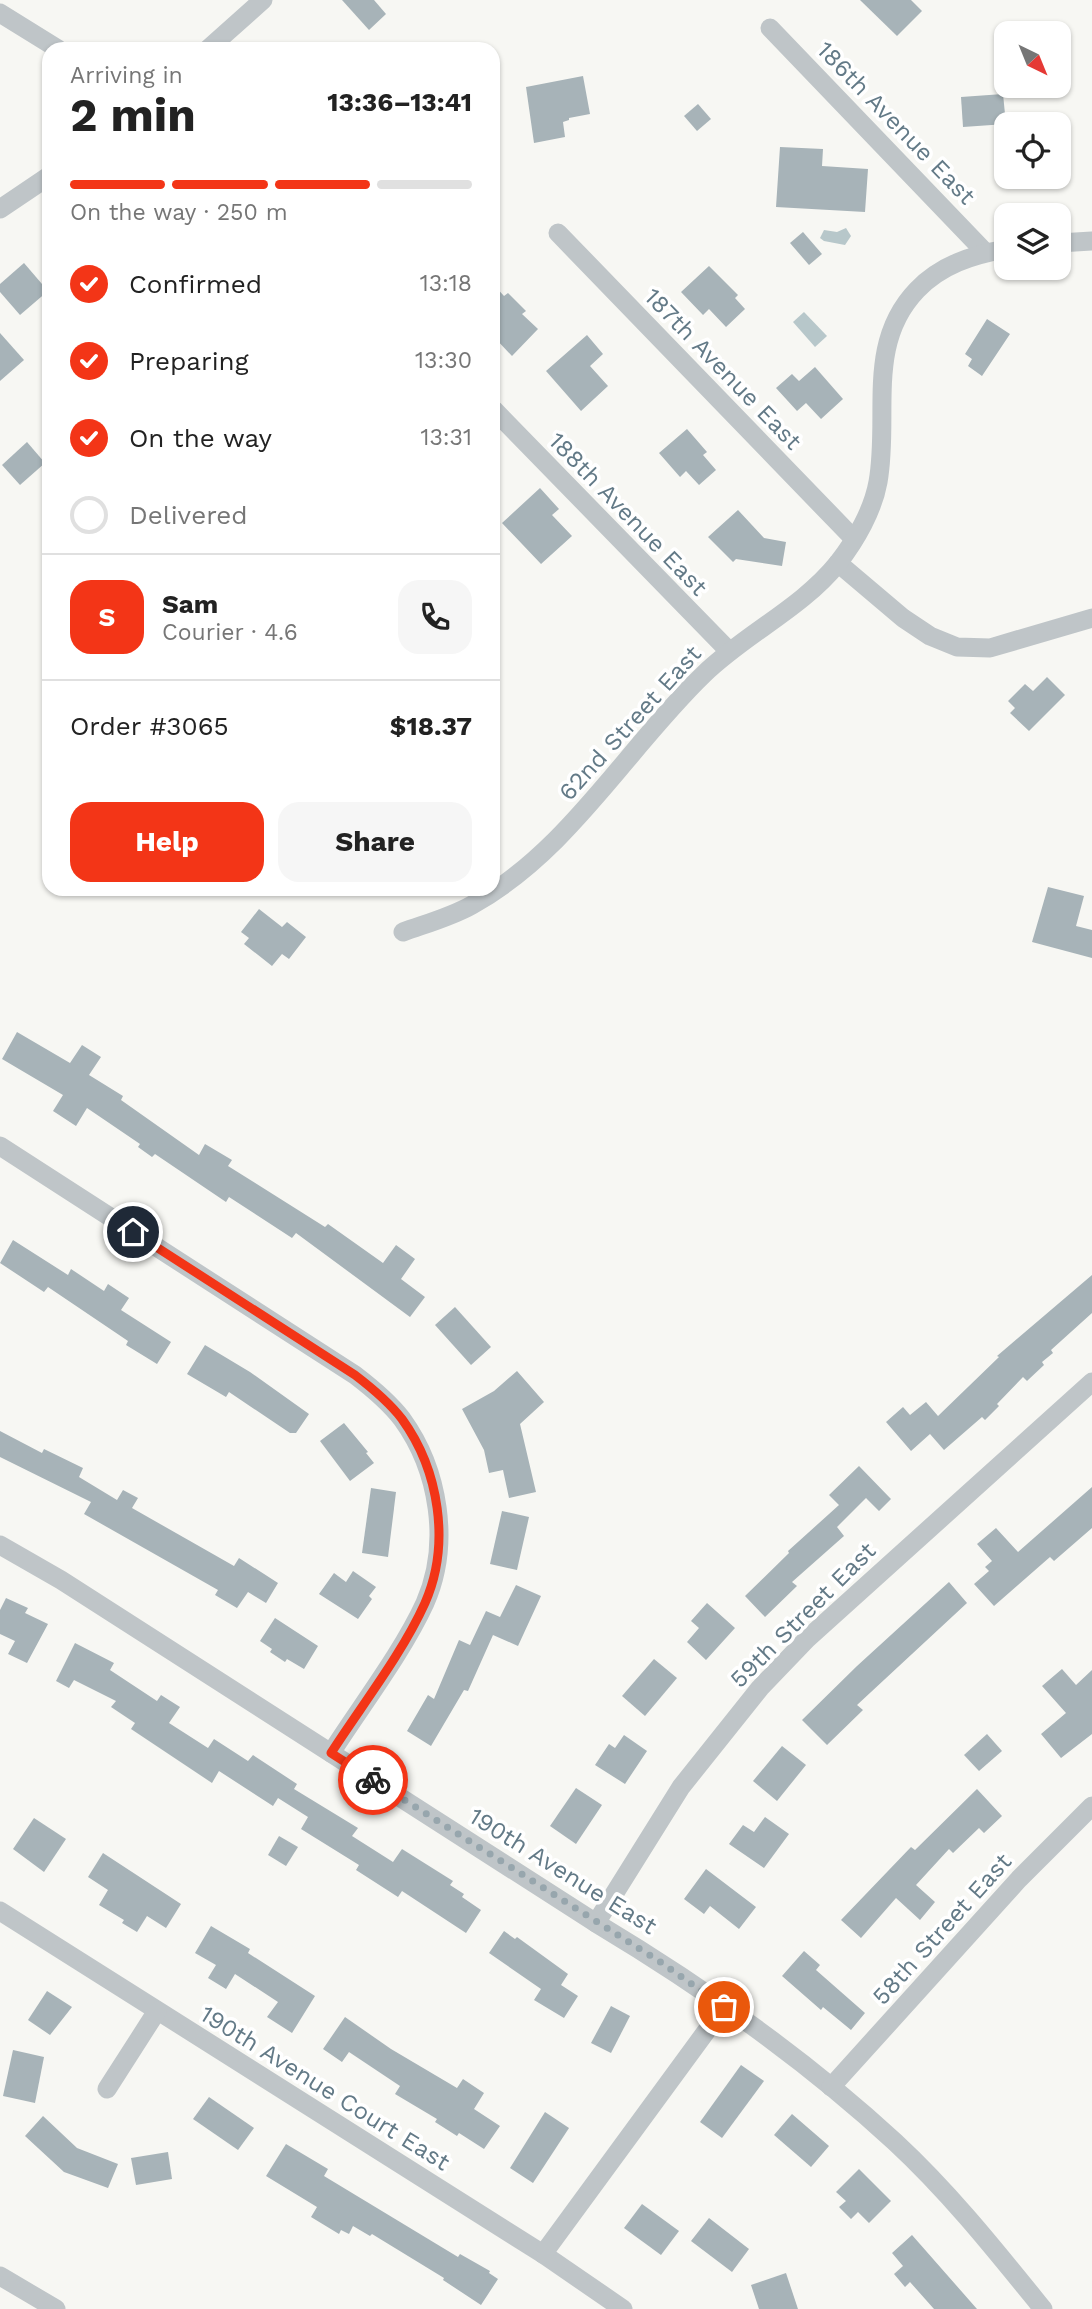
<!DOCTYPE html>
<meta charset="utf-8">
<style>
:root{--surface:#fff;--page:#f6f6f6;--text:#222;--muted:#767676;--line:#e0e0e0;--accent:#f33517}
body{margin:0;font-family:"Work Sans",sans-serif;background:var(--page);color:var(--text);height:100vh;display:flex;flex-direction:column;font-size:26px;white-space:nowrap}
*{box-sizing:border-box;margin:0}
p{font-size:23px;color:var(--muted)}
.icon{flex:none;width:38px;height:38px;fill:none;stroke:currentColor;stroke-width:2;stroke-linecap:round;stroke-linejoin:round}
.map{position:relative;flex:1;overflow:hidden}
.drawer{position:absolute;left:42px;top:42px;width:458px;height:854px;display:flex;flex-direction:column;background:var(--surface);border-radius:21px;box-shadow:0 2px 5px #0004}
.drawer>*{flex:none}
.needle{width:46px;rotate:137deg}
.fabs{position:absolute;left:994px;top:21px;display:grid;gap:14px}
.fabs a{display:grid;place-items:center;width:77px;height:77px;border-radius:14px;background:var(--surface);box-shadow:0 2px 5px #0004;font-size:35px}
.pin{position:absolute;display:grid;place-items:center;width:60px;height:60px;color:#fff;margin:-30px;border:4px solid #fff;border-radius:50%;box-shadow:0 2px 7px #0007}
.courier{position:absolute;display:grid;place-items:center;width:70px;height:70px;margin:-35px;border:5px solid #f33517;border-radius:50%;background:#fff;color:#222;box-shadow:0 2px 9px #0007}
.summary em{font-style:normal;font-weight:700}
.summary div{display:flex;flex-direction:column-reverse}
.summary{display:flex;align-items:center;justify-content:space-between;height:119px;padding:0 28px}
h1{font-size:46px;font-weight:700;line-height:52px}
.bar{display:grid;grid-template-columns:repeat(4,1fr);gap:10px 7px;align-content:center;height:84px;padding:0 28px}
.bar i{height:9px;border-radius:5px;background:var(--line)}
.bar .selected{background:var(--accent)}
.bar p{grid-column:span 4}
.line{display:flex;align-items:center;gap:18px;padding:0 28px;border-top:2px solid var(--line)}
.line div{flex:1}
.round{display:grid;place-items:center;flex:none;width:74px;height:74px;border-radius:21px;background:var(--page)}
ol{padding:0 28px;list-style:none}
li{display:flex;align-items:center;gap:21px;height:77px}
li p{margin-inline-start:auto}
li .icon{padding:7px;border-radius:50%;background:var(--accent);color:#fff;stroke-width:4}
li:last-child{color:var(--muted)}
li i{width:38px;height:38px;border:4px solid var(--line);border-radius:50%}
.button{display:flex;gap:14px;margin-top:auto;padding:14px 28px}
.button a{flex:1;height:80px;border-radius:21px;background:var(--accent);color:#fff;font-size:28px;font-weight:700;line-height:80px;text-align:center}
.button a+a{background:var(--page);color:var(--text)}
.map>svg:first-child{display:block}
.water{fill:#b7c7ca}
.building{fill:#a7b3b8}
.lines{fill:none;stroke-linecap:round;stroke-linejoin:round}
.minor{stroke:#bfc5c8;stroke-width:19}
.done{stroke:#97a6ad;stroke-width:7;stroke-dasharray:0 12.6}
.route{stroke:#f33517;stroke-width:9}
.labels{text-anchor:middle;stroke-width:7;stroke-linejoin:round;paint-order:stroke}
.street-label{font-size:24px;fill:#637a87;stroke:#fff}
</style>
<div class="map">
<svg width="1092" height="2309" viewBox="0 0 1092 2309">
<rect width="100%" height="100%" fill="#f7f7f3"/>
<g class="water">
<polygon points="846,228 851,236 845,245 824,241 820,238 824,230 837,232"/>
<polygon points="804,312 827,336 815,347 793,322"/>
</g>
<g class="building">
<polygon points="342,0 374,0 386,14 369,30"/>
<polygon points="860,0 911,0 922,11 897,36"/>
<polygon points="583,76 590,114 569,118 569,120 563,122 565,137 534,143 526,87"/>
<polygon points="1003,94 1006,124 963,127 961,97"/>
<polygon points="698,104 711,119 697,131 684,116"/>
<polygon points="780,147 823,149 822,166 868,169 865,212 776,207"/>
<polygon points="803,232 822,254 809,265 790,243"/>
<polygon points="24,263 48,291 20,315 0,292 0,284"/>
<polygon points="709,266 738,295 735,298 745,309 726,327 709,309 703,315 681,292"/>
<polygon points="494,285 504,296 508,293 526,311 522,314 538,329 512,356 494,337"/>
<polygon points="987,319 1010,334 982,376 968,366 972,359 965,354"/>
<polygon points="0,333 24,360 0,381"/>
<polygon points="587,335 603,354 590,366 608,386 581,411 546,371"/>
<polygon points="815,367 843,399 821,419 806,403 797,411 776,388 792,374 799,381"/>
<polygon points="687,429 707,452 703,455 716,470 699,485 686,471 680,477 659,453"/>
<polygon points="27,442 45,463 20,485 2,465"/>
<polygon points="540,488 559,509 552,515 572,536 541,564 502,523"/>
<polygon points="738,510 764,538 786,542 782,566 736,559 733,562 708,537"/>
<polygon points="1047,677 1065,695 1029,731 1010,713 1015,708 1008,701 1025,684 1033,691"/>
<polygon points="1048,887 1084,896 1076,926 1092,930 1092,958 1032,942"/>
<polygon points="259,909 282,927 287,922 306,937 289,959 282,954 272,966 244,944 249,938 241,932"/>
<polygon points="17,1032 70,1063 82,1045 101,1057 89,1075 123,1096 121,1100 199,1155 205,1144 232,1160 228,1166 325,1227 328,1224 383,1263 396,1245 415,1259 401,1279 425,1297 410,1317 296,1233 292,1238 229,1197 226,1202 155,1154 152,1157 138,1147 140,1144 87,1108 76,1126 53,1111 63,1095 2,1059"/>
<polygon points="13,1240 68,1275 71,1269 104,1291 108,1284 129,1298 121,1310 171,1342 157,1364 126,1345 128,1341 48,1287 44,1292 0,1263"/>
<polygon points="1092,1275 1092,1313 1051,1350 1053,1353 1042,1362 1044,1365 1027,1381 1023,1377 997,1404 999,1406 985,1420 982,1417 944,1450 930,1434 911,1451 886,1422 903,1407 910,1415 926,1402 938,1416 999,1357 997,1356"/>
<polygon points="455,1307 491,1347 471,1365 435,1325"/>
<polygon points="205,1345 250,1372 309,1414 296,1433 290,1433 229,1392 226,1397 187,1374"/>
<polygon points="517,1371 544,1402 520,1424 536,1492 509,1498 503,1470 489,1473 484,1450 462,1409 494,1391"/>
<polygon points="344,1423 368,1452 366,1453 374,1463 350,1481 320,1441"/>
<polygon points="0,1431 42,1453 44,1449 83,1468 79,1477 117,1500 123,1490 138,1498 132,1508 234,1566 239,1558 278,1583 266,1603 248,1592 237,1608 215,1595 218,1590 84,1514 91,1502 0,1457"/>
<polygon points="859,1466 891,1499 879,1511 866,1498 837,1527 844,1536 792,1582 797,1586 765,1617 745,1596 789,1553 788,1551 839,1505 829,1495"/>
<polygon points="1092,1487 1092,1528 1054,1561 1050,1557 994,1606 974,1584 989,1571 985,1567 992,1561 977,1544 996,1528 1018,1552"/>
<polygon points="371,1488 396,1492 388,1557 362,1553"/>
<polygon points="502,1511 529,1517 517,1570 490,1564"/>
<polygon points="353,1571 376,1587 369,1596 372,1599 358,1619 319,1594 334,1573 346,1582"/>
<polygon points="949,1582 967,1603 857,1705 863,1710 827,1745 802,1720 857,1666"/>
<polygon points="516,1585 541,1596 518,1646 493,1635 468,1691 464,1690 431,1746 407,1731 428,1695 434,1699 459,1640 470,1645 486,1611 500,1617"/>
<polygon points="6,1598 28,1608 25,1613 48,1624 27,1663 8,1654 15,1641 0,1634 0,1610"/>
<polygon points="707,1603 735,1628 706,1660 687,1642 699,1628 691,1621"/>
<polygon points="275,1618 318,1646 304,1669 287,1659 285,1662 270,1652 272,1649 260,1641"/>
<polygon points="75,1643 114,1663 110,1670 157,1701 161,1695 180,1707 169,1723 208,1748 214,1739 248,1761 253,1755 297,1784 294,1789 358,1828 352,1836 393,1862 402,1849 453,1881 450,1885 464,1894 462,1897 481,1910 466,1933 402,1891 398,1897 356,1870 359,1865 301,1829 308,1817 278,1798 273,1806 219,1771 212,1783 131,1729 135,1723 111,1707 116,1701 74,1680 69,1688 56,1681"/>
<polygon points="654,1659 677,1678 645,1716 622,1696"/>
<polygon points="1062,1669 1076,1685 1092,1670 1092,1734 1061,1758 1041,1734 1066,1713 1042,1686"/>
<polygon points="987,1734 1002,1751 979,1771 964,1755"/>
<polygon points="624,1735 647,1751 625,1784 595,1765 609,1744 615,1748"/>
<polygon points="782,1746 806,1765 777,1801 753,1781"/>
<polygon points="576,1788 602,1805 576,1844 550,1826"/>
<polygon points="977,1789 1002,1816 984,1833 979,1828 953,1853 949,1849 916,1885 935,1902 920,1920 896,1898 861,1938 841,1920 911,1847 915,1850"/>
<polygon points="765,1817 789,1834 764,1868 729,1844 743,1825 754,1832"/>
<polygon points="34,1818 66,1839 44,1872 13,1849"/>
<polygon points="279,1836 298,1847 286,1866 268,1855"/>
<polygon points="103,1853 181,1904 166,1928 147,1916 137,1932 122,1923 124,1920 99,1905 108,1890 88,1877"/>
<polygon points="706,1869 756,1907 739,1929 710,1906 704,1914 684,1899"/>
<polygon points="211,1926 250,1949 248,1953 315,1996 292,2033 267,2017 278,2002 235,1974 226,1989 208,1978 216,1965 195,1953"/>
<polygon points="504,1931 515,1939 517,1937 568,1974 561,1985 578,1996 564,2018 534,2000 541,1989 489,1953"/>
<polygon points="804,1951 820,1965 816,1970 865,2013 851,2030 823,2007 821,2010 782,1976"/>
<polygon points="47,1991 72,2007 50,2035 28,2020"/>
<polygon points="611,2006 630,2016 611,2053 591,2043"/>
<polygon points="345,2017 391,2049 457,2088 463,2079 484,2093 474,2109 500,2126 484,2149 459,2133 457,2136 435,2122 437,2119 395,2094 400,2086 349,2052 342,2062 323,2049"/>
<polygon points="13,2050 44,2057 35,2103 3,2096"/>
<polygon points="741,2065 764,2081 722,2138 700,2122"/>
<polygon points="209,2097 254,2128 238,2150 193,2119"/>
<polygon points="545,2112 569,2128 533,2183 510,2168"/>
<polygon points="792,2114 829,2146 811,2167 774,2135"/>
<polygon points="43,2116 77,2148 118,2164 108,2188 64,2172 25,2136"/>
<polygon points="286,2144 328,2169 324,2176 458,2257 460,2254 490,2271 489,2273 498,2279 481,2305 443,2280 444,2278 372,2234 370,2236 353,2226 349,2234 341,2230 339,2234 311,2217 317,2207 266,2176"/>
<polygon points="168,2152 172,2179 136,2185 131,2158"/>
<polygon points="859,2169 891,2201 869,2223 858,2212 851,2219 839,2207 846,2201 836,2192"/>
<polygon points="642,2204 679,2231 661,2255 624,2228"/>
<polygon points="709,2218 749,2249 732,2272 691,2241"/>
<polygon points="912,2235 977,2309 934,2309 910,2282 905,2287 894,2274 903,2266 892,2253"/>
<polygon points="786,2273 798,2309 759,2309 751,2285"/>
</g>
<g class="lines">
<g class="minor">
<polyline points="0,13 58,49"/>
<polyline points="770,28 985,252"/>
<polyline points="208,49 263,0"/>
<polyline points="0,209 49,176"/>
<polyline points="558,233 854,539"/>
<polyline points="1059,243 1092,241"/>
<polyline points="494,410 729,651"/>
<polyline points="838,563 903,618 930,636 957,647 990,648 1092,618"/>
<path d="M 403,932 C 425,924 451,917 472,905 C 569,851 626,749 704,674 C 745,634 802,608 838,563 C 856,540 873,510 878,482 C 890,416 865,344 917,290 C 941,265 972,255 1006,249"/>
<path d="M 0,1146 L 355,1375 C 372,1388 389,1402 402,1419 C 439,1470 451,1544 425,1603 C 402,1653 361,1706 331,1753"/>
<path d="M 0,1545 L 61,1580 L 596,1923 C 701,1986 805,2059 895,2142 C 950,2193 996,2251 1043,2309"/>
<polyline points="0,1911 543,2254 623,2309"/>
<polyline points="596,1923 681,1787 760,1688 807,1639 1092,1382"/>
<polyline points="831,2087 1019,1879 1092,1806"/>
<polyline points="107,2089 157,2011"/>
<polyline points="543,2254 724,2007"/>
<polyline points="0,2276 56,2309"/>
</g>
</g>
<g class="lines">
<polyline class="done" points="373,1780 659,1961 724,2007"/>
<path class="route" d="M 133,1232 L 355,1375 C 372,1388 389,1402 402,1419 C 439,1470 451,1544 425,1603 C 402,1654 362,1705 331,1753 L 373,1780"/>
</g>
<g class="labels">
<g class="street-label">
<text transform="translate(896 123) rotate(46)" y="8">186th Avenue East</text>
<text transform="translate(723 369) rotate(46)" y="8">187th Avenue East</text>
<text transform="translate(628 514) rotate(46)" y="8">188th Avenue East</text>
<text transform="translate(630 723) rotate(-48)" y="8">62nd Street East</text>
<text transform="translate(803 1615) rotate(-45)" y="8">59th Street East</text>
<text transform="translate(563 1871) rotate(32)" y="8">190th Avenue East</text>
<text transform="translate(942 1929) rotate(-48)" y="8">58th Street East</text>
<text transform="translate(325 2088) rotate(32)" y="8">190th Avenue Court East</text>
</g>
</g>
</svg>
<div class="fabs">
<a><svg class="needle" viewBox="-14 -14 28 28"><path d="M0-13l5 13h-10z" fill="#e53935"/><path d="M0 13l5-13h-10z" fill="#767676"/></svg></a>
<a><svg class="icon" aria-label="locate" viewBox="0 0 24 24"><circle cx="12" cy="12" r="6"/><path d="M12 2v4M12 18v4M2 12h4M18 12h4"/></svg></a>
<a><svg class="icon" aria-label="layers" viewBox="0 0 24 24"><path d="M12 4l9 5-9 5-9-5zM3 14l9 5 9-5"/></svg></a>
</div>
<div class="pin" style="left:724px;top:2007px;background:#ea580c"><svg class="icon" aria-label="bag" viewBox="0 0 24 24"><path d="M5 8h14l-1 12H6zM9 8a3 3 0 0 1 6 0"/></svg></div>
<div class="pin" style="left:133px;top:1232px;background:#1f2937"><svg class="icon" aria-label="home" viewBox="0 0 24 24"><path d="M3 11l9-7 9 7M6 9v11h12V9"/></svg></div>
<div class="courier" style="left:373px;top:1780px"><svg class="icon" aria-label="bike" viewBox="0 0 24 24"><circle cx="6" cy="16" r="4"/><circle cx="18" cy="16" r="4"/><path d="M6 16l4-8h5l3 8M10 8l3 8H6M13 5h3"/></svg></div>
<section class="drawer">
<div class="summary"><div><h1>2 min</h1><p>Arriving in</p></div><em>13:36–13:41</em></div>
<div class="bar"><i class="selected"></i><i class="selected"></i><i class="selected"></i><i></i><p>On the way · 250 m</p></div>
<ol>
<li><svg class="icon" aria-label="check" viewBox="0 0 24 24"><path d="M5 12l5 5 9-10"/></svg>Confirmed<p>13:18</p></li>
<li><svg class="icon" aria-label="check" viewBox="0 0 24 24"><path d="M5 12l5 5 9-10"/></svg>Preparing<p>13:30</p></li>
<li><svg class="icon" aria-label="check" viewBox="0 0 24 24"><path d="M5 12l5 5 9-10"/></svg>On the way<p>13:31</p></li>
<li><i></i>Delivered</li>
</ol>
<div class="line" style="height:126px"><b class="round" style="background:var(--accent);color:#fff">S</b><div><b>Sam</b><p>Courier · 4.6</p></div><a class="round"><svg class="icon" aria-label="phone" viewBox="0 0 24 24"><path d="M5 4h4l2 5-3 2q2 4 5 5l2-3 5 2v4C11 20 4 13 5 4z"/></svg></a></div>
<div class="line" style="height:91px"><div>Order #3065</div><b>$18.37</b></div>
<div class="button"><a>Help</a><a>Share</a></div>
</section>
</div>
